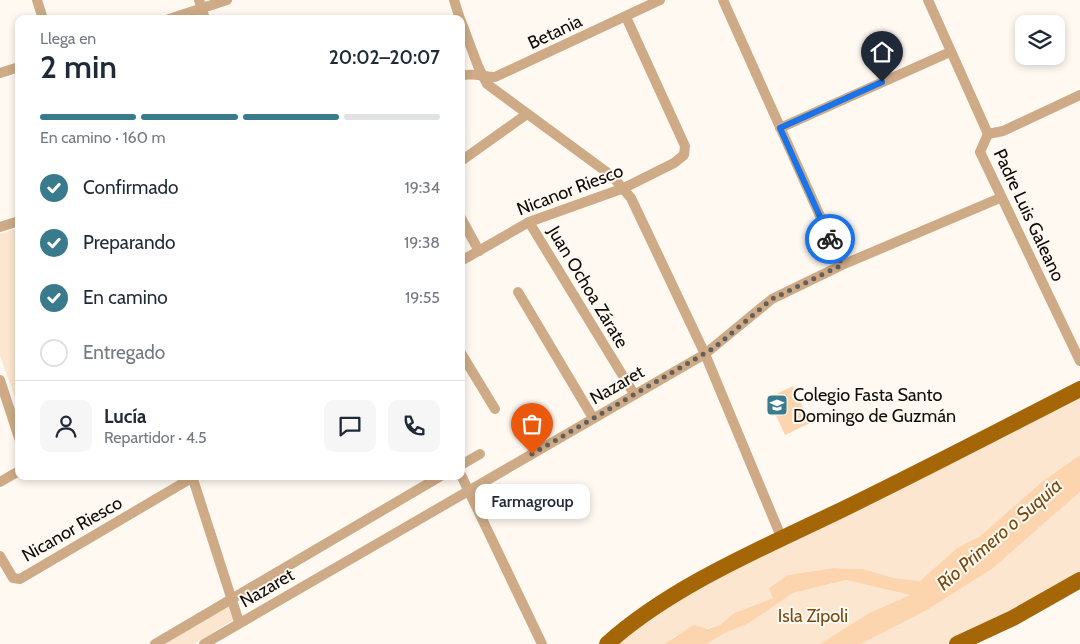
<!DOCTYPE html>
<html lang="es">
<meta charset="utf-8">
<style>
:root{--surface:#fff;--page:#f6f6f7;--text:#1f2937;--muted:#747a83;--line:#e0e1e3;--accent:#397b8c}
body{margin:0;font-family:Cabin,sans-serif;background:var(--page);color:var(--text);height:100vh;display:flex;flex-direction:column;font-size:19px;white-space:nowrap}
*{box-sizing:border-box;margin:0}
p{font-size:16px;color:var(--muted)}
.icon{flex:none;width:28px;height:28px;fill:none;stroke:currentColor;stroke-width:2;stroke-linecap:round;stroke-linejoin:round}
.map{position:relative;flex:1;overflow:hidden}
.panel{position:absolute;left:15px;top:15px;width:450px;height:465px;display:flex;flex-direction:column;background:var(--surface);border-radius:10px;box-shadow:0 2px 8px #0003}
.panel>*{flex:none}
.fabs{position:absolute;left:1015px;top:15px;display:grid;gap:10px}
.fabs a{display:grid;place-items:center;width:50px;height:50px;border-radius:10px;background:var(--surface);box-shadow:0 2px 8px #0003;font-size:25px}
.pin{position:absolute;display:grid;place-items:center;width:42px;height:42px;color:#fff;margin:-51px -21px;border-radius:50% 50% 50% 0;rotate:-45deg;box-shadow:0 0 5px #0007}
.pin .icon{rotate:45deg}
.courier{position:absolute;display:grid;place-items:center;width:50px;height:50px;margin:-25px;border:4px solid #1a73e8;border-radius:50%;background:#fff;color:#222;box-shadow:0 1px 6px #0007}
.bubble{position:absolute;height:35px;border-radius:10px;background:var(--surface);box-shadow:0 2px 8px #0003;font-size:16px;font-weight:600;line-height:35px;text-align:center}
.head em{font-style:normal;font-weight:600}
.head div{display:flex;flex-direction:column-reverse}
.head{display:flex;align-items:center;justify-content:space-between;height:85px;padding:0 25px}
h1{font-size:32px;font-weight:600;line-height:38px}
.bar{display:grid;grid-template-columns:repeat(4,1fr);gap:8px 5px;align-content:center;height:60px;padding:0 25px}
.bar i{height:6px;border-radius:4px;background:var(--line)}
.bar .current{background:var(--accent)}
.bar p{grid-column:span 4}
.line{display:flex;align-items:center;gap:12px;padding:0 25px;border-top:1px solid var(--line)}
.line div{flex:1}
.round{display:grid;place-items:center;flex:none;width:52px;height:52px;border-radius:10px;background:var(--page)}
ol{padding:0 25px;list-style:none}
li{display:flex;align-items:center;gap:15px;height:55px}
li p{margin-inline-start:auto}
li .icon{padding:5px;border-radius:50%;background:var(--accent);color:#fff;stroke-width:4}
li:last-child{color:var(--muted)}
li i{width:28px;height:28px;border:2px solid var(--line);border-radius:50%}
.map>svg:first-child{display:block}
.green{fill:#fce6cf}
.water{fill:#fcd5ae}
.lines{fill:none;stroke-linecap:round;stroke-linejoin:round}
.minor{stroke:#ceab86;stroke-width:10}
.primary{stroke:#a56608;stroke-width:16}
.done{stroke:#63605b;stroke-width:5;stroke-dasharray:0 9}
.route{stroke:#1a73e8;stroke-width:6}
.labels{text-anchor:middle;stroke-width:4;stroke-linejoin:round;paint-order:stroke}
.street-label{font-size:18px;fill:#0f0d0a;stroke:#fff9f2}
.poi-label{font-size:18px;fill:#0f0d0a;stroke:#fff9f2;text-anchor:start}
.park-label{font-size:18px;fill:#774a11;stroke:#fff9f2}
.water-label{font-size:19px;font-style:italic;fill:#75490e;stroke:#fff9f2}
</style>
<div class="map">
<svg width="1080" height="644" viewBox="0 0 1080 644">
<rect width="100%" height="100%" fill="#fff9f2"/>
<g class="green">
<polygon points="19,228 19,410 0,355 0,234"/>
<polygon points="1080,389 1080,455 1043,481 980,536 957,548 920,581 894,578 863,569 833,568 788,575 773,598 734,613 720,625 675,636 664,644 607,644 644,616"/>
<polygon points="1080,492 1080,580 957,644 861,644 927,610 992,569"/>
<polygon points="846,580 910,595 869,613 820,644 707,644 725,633 749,623 793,593"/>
<polygon points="228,606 233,620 194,644 164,644"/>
</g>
<g class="water">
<polygon points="793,386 810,423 785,435 768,398"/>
<polygon points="1080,455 1080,492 992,569 927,610 861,644 820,644 869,613 910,595 846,580 793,593 749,623 725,633 707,644 664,644 694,625 707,629 720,625 734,613 773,598 769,588 788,575 833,568 863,569 894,578 920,581 957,548 980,536 1043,481"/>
</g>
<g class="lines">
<g class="minor">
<polyline points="37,0 43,19"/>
<polyline points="199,0 205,19"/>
<polyline points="454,0 460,19"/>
<polyline points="723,0 842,265"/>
<polyline points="928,0 988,134"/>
<polyline points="169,19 227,0"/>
<polyline points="461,21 478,66 487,84 612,176 631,198 705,354 782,539"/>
<polyline points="0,73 19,67"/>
<path d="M 461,76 C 472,72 484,77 495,77 L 660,0"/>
<polyline points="780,128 950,52"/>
<polyline points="988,134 980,152 1080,361"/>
<polyline points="988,134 1003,131 1080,95"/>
<polyline points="461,161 527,114"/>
<polyline points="461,218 479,251"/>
<polyline points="529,222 634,394"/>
<polyline points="0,227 19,221"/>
<polyline points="461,261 529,222 624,188 674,163 684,155 685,146 626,17"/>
<polyline points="518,292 593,418"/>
<polyline points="461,353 495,409"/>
<polyline points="0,380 19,438"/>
<polyline points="461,465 480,454"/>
<polyline points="461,475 542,644"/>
<polyline points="192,476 239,622"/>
<polyline points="0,482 19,471"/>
<polyline points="0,556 13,578 20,579 195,476"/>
<polyline points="155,644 441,476"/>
<polyline points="204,644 705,354 772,299 842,265 1000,198"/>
</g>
<g class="primary">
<path d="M 607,644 C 669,588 758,550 833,514 C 916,474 998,431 1080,389"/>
<polyline points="957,644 1013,618 1080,580"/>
</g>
</g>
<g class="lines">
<polyline class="done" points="532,454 714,348 772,299 842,265 830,239"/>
<polyline class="route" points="830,239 780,128 882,82"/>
</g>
<defs>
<g id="school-square" transform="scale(1.125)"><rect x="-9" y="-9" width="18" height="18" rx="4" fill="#397b8c" stroke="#fff9f2"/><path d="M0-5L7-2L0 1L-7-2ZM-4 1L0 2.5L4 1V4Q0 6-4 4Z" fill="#fff"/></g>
</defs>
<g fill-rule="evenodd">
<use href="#school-square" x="777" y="405"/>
</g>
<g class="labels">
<g class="street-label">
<text transform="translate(555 32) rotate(-25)" y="6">Betania</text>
<text transform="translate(570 190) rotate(-21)" y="6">Nicanor Riesco</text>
<text transform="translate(1029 215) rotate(65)" y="6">Padre Luis Galeano</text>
<text transform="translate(588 287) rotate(59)" y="6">Juan Ochoa Zárate</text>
<text transform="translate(617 385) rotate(-30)" y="6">Nazaret</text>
<text transform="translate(72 529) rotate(-30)" y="6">Nicanor Riesco</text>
<text transform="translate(267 588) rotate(-30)" y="6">Nazaret</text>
</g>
<g class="poi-label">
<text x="793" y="401">Colegio Fasta Santo<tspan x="793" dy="21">Domingo de Guzmán</tspan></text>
</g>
<g class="park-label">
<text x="813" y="622">Isla Zípoli</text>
</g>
<g class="water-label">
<text transform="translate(999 534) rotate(-41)" y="7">Río Primero o Suquía</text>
</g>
</g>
</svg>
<div class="fabs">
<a><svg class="icon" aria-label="layers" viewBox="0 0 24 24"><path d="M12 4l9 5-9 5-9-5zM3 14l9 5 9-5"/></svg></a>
</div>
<div class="pin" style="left:532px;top:454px;background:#ea580c"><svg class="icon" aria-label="bag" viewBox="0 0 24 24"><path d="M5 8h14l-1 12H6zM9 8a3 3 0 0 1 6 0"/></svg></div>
<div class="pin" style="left:882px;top:82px;background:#1f2937"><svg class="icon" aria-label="home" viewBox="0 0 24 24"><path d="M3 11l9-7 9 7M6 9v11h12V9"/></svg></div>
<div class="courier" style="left:830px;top:239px"><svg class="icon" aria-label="bike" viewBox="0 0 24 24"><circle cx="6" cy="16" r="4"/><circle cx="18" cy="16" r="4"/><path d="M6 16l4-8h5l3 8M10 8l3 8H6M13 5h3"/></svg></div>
<div class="bubble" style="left:475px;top:484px;width:115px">Farmagroup</div>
<section class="panel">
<div class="head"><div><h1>2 min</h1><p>Llega en</p></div><em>20:02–20:07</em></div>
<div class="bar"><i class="current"></i><i class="current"></i><i class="current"></i><i></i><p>En camino · 160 m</p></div>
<ol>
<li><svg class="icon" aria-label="check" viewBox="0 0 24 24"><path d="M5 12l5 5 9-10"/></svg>Confirmado<p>19:34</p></li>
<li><svg class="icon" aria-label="check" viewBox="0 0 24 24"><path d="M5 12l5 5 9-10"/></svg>Preparando<p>19:38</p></li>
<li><svg class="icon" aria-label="check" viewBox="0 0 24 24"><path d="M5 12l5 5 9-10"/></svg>En camino<p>19:55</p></li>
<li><i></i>Entregado</li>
</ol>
<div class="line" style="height:90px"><a class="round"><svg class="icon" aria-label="person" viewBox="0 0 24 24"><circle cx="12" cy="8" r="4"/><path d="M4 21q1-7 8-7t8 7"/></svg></a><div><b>Lucía</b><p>Repartidor · 4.5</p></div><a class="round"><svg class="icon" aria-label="chat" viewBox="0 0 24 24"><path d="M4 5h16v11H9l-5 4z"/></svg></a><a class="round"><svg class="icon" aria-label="phone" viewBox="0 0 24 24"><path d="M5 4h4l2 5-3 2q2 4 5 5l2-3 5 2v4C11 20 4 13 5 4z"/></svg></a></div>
</section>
</div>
